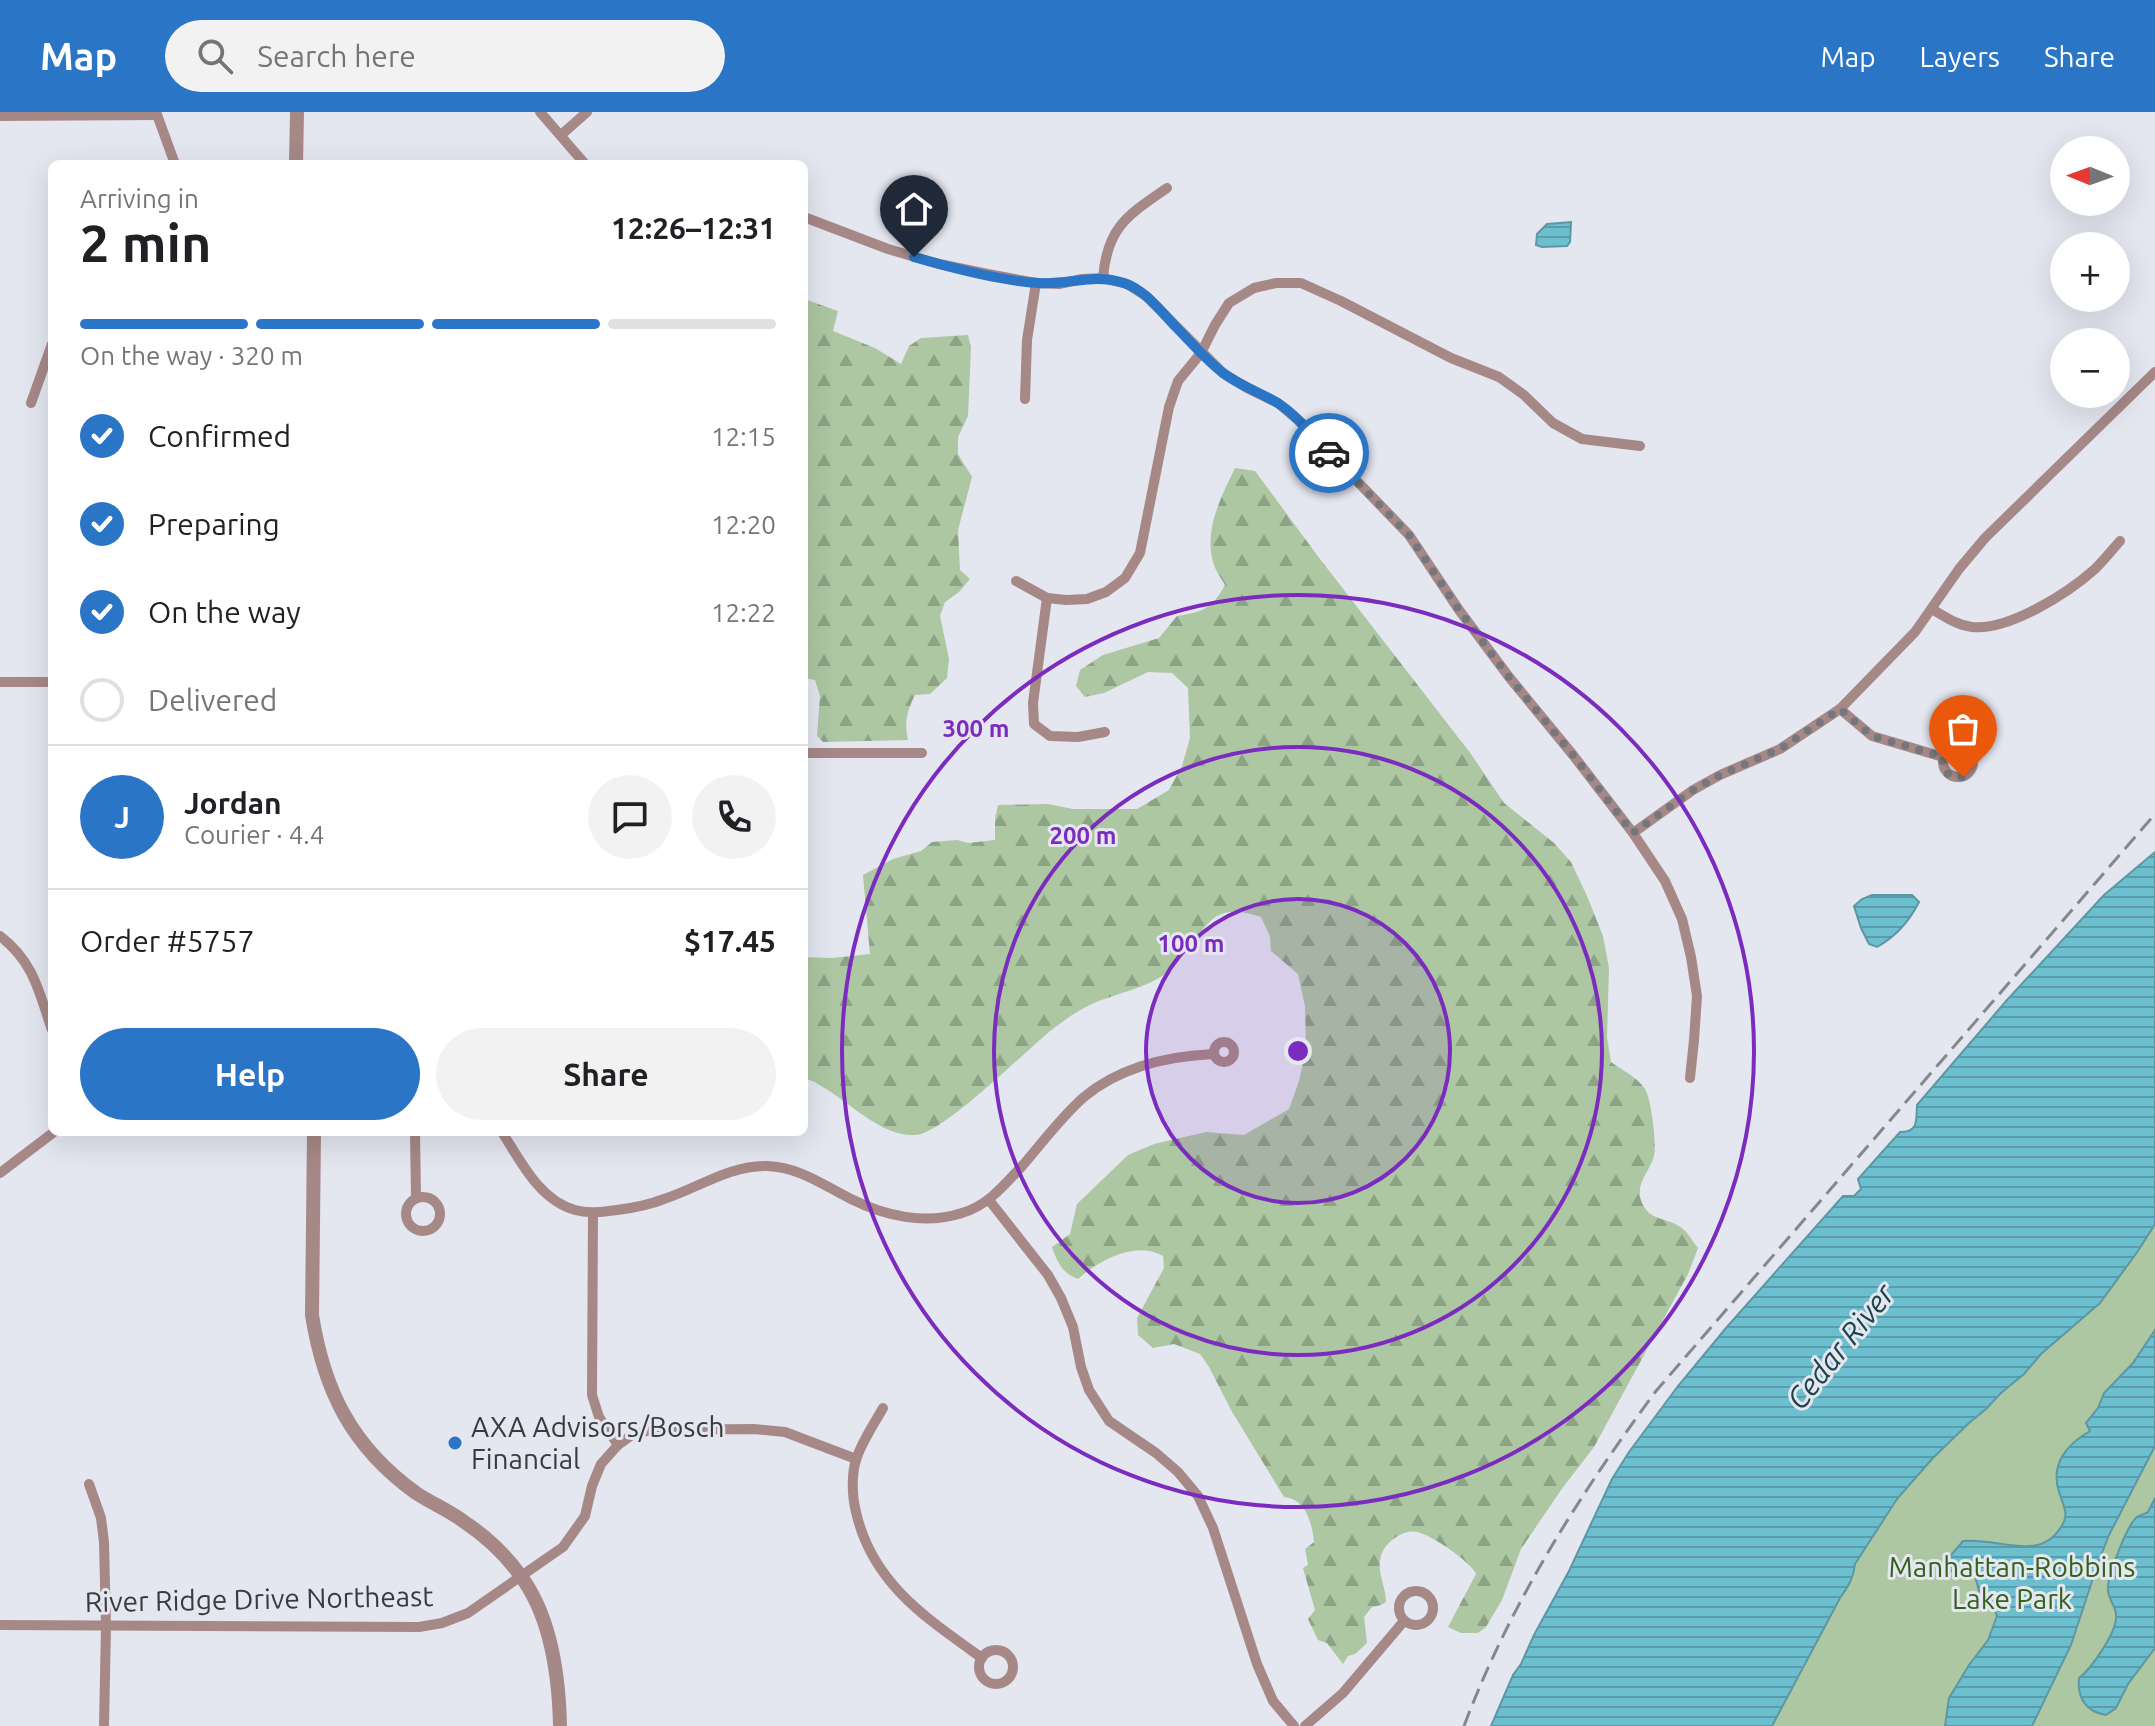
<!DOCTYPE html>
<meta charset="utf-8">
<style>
:root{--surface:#fff;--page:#f2f2f2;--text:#202124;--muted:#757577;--line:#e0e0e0;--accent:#2a75c5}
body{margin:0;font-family:Ubuntu,sans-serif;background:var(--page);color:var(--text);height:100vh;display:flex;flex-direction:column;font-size:30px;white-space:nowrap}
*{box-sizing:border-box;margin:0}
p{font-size:26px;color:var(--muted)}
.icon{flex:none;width:44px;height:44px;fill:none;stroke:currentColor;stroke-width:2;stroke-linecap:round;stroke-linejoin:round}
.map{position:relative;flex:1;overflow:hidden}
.drawer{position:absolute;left:48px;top:48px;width:760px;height:976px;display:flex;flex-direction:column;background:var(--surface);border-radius:12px;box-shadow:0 8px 32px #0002}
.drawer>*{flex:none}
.needle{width:52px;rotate:271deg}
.tools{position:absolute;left:2050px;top:24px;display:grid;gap:16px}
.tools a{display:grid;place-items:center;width:80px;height:80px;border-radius:50%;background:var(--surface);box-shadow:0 8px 32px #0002;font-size:40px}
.pin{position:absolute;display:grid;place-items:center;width:68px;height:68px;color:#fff;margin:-82px -34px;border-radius:50% 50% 50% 0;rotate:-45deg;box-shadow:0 0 8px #0007}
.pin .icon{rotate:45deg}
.courier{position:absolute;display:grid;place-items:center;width:80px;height:80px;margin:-40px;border:6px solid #2a75c5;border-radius:50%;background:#fff;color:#222;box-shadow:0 2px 10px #0007}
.summary em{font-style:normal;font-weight:700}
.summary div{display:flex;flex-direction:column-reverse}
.summary{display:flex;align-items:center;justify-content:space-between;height:136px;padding:0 32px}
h1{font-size:52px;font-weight:700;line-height:60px}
.bar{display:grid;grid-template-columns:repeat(4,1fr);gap:12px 8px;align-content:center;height:96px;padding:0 32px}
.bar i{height:10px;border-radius:6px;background:var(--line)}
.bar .current{background:var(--accent)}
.bar p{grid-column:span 4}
.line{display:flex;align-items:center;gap:20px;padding:0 32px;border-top:2px solid var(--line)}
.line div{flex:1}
.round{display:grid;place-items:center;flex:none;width:84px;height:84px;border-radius:42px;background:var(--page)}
ol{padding:0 32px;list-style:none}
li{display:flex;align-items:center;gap:24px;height:88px}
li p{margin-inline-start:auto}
li .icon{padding:8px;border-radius:50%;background:var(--accent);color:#fff;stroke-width:4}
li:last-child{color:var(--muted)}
li i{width:44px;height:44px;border:4px solid var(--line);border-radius:50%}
.cta{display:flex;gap:16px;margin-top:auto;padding:16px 32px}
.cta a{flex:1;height:92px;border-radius:48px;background:var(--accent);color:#fff;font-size:32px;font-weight:700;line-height:92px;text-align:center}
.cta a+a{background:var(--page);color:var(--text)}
header{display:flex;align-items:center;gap:48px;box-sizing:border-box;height:112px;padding:0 40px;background:var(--accent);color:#fff}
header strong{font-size:38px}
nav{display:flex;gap:44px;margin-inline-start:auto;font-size:28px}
.search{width:560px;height:72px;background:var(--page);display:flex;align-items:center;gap:20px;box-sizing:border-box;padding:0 28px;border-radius:44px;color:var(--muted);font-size:30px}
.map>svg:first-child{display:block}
.forest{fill:url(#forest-firs)}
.green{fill:#acc7a2}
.water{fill:url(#water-rules);stroke:#5d97a3;stroke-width:2}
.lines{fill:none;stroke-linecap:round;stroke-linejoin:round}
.minor{stroke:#a68887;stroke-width:10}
.tertiary{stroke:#a68887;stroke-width:14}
.rail{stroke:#85878d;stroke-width:3;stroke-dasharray:16 8;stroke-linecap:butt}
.done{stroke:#76777d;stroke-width:8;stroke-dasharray:0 14.4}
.route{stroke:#2a75c5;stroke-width:10}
.ring{fill:none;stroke:#7b2cbf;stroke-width:4}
.poi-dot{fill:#2a75c5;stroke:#e4e6f0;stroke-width:3}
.labels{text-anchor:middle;stroke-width:6;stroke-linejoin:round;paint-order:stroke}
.poi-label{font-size:28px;fill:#3a3b3f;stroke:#e4e6f0;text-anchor:start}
.park-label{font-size:28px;fill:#33621b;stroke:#e4e6f0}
.street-label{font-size:28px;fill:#3a3b3f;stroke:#e4e6f0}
.water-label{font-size:30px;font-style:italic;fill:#1d444a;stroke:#e4e6f0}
.centre{fill:#7b2cbf;stroke:#e4e6f0;stroke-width:4}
.ring-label{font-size:24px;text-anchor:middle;font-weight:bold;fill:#7b2cbf;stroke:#e4e6f0;stroke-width:6;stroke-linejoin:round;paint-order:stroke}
</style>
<header>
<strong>Map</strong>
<div class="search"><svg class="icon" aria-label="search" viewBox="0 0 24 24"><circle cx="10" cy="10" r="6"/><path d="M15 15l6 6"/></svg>Search here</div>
<nav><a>Map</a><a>Layers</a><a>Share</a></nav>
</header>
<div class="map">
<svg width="2155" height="1614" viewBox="0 0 2155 1614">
<defs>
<pattern id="forest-firs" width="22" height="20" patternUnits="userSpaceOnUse" patternTransform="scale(2)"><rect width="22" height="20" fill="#acc7a2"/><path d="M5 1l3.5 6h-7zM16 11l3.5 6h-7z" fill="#8da385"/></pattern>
<pattern id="water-rules" width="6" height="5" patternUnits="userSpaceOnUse" patternTransform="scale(2)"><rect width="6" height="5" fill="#6cbfce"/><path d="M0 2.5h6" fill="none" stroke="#5a9ca9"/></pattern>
</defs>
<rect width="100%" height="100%" fill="#e4e6f0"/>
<g class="forest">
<path d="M 804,187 L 838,199 L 833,219 L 875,236 L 901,252 L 909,234 L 921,226 L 968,223 L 971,235 L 968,304 L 958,325 L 958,342 L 972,365 L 958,418 L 960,458 L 970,467 L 959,480 L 945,490 L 940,504 L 949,547 L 947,566 L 930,582 L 915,583 C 907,599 904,610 908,628 L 823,630 L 817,624 L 820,584 L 815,568 L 804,566 Z"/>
<path d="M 1235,356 L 1255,359 L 1320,447 L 1471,642 L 1504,691 L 1554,731 L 1571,750 L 1587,784 L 1603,824 L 1609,856 L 1607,925 L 1611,950 C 1622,958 1637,965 1645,977 C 1651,986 1657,1033 1654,1044 C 1649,1062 1634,1071 1642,1091 C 1650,1110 1669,1105 1683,1117 C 1689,1122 1693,1130 1698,1136 L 1688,1162 L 1594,1335 L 1561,1378 L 1521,1437 L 1502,1488 L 1486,1515 L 1478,1521 L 1461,1521 L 1448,1515 L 1476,1462 C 1471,1450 1430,1422 1417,1420 C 1404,1417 1387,1429 1382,1441 C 1375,1458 1386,1473 1386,1490 L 1381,1493 L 1372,1495 L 1364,1505 L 1367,1531 L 1355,1542 L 1348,1544 L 1343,1552 L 1327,1531 L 1318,1528 L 1308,1507 L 1315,1498 L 1303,1456 L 1308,1453 L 1305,1437 L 1314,1430 C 1312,1411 1306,1387 1284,1385 L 1231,1298 L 1209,1255 L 1200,1242 L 1174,1232 L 1153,1236 L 1138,1223 L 1137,1206 L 1164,1156 L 1163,1144 C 1137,1128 1099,1148 1078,1167 C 1063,1162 1057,1150 1052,1135 L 1070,1122 L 1077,1092 L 1128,1043 L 1154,1032 L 1206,1020 L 1244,1023 L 1289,997 L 1299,969 L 1306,938 L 1305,894 L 1298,862 L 1271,839 L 1270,824 L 1261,805 C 1210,788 1209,814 1180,847 C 1177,851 1173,857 1168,860 C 1146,877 1115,881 1090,893 C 1069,903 1048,920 1031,936 C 1010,954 940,1022 916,1023 C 882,1025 853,993 826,977 C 818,972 813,968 804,967 L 804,845 L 832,846 L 870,842 L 863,763 L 893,747 L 921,739 L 932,730 L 957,728 L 968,731 L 995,728 L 995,707 L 998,693 L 1048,692 L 1073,697 L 1137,697 L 1169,678 L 1182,654 L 1190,626 L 1188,576 L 1172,561 L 1148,560 L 1104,581 L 1085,585 L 1076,574 L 1080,558 L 1103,543 L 1159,526 L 1177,504 C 1203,500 1212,497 1225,473 C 1221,466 1215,458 1213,450 C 1204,417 1221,385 1235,356 Z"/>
</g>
<path class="green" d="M 2155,1110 L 2155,1614 L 1772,1614 L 1840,1486 C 1848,1475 1854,1465 1855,1452 L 1897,1387 L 1932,1347 L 1969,1311 L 1986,1297 L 2001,1281 L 2024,1262 L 2041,1242 L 2105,1184 Z"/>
<g class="water">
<polygon points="1571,110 1570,130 1567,134 1542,135 1536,133 1537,122 1547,112"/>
<path d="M 2155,740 L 2155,1112 L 2138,1139 L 2100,1191 L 2041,1242 L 2024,1262 L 2001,1281 L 1986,1297 L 1969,1311 L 1932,1347 L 1897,1387 L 1855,1452 C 1854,1465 1848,1475 1840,1486 L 1772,1614 L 1491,1614 L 1513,1563 L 1521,1552 L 1534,1523 L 1569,1459 L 1612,1367 L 1629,1340 L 1678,1274 L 1726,1216 L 1843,1084 L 1854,1084 L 1861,1077 L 1858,1067 L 1900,1020 C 1919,1020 1916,1008 1917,993 L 2007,888 L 2104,783 Z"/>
<path d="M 1872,783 L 1912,783 L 1919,790 C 1910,808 1895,825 1877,835 L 1869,832 L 1861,816 L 1854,794 L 1862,787 Z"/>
<path d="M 2155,1218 L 2155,1334 L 2109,1423 L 2098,1451 L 2071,1533 L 2032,1614 L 1945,1614 L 1949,1586 L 1969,1553 L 1988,1528 L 1997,1504 L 1992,1490 L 1979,1479 L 1975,1464 L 1967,1459 L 1950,1459 L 1945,1455 L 1947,1448 L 1963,1429 C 1998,1425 2039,1451 2061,1415 C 2070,1402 2063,1393 2059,1380 C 2050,1352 2067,1332 2090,1319 L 2086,1311 L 2098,1296 L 2104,1281 L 2133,1251 Z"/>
<path d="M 2155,1386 L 2155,1536 L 2128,1572 L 2116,1596 L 2106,1603 C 2086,1600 2077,1586 2079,1566 C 2091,1557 2118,1519 2116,1503 C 2116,1495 2109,1488 2108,1479 C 2106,1467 2127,1413 2137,1405 C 2138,1404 2147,1401 2148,1400 Z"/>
</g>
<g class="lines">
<g class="minor">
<polyline points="156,0 175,52"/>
<polyline points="540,0 585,52"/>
<polyline points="0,4 157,3"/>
<polyline points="561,23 587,0"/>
<polyline points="804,105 888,137 939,152 988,162 1036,171 1059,172 1082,167 1103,166 1127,172 1146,184 1223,261 1247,276 1278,291 1299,309 1409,423 1459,498 1509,565 1573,643 1633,721 1665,769 1682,807 1691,845 1697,884 1694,928 1690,966"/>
<path d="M 1103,166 C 1107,115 1128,103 1167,76"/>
<polyline points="1025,287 1027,228 1036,171"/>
<polyline points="31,291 52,232"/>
<polyline points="1016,469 1047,486 1066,488 1087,487 1106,480 1125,466 1140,441 1169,295 1178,269 1201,241 1215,213 1229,191 1254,176 1276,171 1301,171 1341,189 1451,246 1499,265 1524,283 1553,311 1582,327 1640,334"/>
<polyline points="1047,486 1033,591 1034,612 1050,624 1078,625 1105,620"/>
<path d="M 1932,497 C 1945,505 1957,513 1972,515 C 2009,519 2068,481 2095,457 C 2104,448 2112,438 2120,429"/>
<polyline points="0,570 52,570"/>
<polyline points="1840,597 1872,624 1943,645"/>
<circle cx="1958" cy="650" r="15"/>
<polyline points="804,641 922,641"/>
<polyline points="1633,721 1693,678 1720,663 1780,637 1840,597 1915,520 1959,457 1985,426 2155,260"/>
<path d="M 0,824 C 34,850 39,880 52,918"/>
<circle cx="1224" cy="940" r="10"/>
<polyline points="415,1020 416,1086"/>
<path d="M 502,1020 C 520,1048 539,1088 575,1098 C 589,1102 602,1100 617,1098 C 633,1096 649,1093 664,1087 C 698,1076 730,1053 767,1054 C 799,1055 823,1073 851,1087 C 885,1104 925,1113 962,1101 C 989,1093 1005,1072 1023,1053 C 1042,1031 1062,1004 1084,985 C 1120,955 1168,944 1214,942"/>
<polyline points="0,1061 54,1020"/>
<circle cx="423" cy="1102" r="17"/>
<polyline points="989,1088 1048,1163 1061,1186 1073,1215 1081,1255 1089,1278 1109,1309 1156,1341 1178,1360 1198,1384 1213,1416 1257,1552 1273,1589 1294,1614"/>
<polyline points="593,1102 592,1283 599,1305 618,1333"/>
<path d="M 883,1296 C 874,1312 863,1328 857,1345 C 851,1361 852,1384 856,1400 C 872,1471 926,1506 982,1546"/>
<polyline points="89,1372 101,1406 104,1430 106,1514 104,1614"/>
<circle cx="1416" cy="1496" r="17"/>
<polyline points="0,1513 419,1515 442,1511 468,1501 563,1435 585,1404 592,1374 601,1352 618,1333 632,1323 651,1318 754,1317 785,1320 856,1347"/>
<circle cx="996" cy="1555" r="17"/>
<polyline points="1305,1614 1343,1581 1404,1509"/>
</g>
<g class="tertiary">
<polyline points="296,52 297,0"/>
<path d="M 314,1020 L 312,1203 C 324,1279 352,1335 416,1381 C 431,1391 448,1398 463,1409 C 484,1423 505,1442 520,1463 C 551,1504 559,1565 560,1614"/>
</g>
<path class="rail" d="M 1464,1614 C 1510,1492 1579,1383 1656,1279 L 2155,702"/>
</g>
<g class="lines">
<path class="done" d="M 1329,341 L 1409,423 L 1459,498 L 1509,565 L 1573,643 L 1633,721 L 1693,678 L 1720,663 L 1780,637 L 1840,597 L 1872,624 L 1943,645 C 1940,659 1950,667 1963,665"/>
<path class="route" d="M 914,145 C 952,156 1000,169 1039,171 C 1070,173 1093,161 1124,171 C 1145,178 1160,198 1175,214 C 1190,229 1205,247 1223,261 C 1239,273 1259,280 1276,290 C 1296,302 1313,324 1329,341"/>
</g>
<circle cx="1298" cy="939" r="152" fill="#7b2cbf" fill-opacity=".12"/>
<g class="ring">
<circle cx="1298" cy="939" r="152"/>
<circle cx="1298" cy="939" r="304"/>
<circle cx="1298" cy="939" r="456"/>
</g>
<circle class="poi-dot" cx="455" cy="1331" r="8"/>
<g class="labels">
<g class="poi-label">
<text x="471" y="1325">AXA Advisors/Bosch<tspan x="471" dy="32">Financial</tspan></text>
</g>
<g class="park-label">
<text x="2012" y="1465">Manhattan-Robbins<tspan x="2012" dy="32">Lake Park</tspan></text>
</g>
<g class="street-label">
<text transform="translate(259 1487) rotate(-1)" y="10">River Ridge Drive Northeast</text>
</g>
<g class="water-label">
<text transform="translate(1841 1235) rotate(-51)" y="10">Cedar River</text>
</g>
</g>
<circle cx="1298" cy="939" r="12" class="centre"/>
<g class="ring-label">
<text x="976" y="625">300 m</text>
<text x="1083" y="732">200 m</text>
<text x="1191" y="840">100 m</text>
</g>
</svg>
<div class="tools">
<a><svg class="needle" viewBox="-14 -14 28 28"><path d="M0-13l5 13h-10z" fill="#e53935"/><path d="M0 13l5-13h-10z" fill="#757577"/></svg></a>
<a>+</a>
<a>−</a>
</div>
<div class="pin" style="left:1963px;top:665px;background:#ea580c"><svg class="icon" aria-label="bag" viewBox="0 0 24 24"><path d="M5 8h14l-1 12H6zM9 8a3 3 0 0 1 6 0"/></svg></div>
<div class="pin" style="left:914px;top:145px;background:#1f2937"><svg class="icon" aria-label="home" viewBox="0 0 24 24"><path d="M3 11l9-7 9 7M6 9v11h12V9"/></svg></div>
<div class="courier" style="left:1329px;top:341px"><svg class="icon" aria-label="car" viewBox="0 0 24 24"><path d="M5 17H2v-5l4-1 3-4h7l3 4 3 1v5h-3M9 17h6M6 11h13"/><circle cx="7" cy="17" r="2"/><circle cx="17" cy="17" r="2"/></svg></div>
<section class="drawer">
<div class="summary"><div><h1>2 min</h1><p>Arriving in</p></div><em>12:26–12:31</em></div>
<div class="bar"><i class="current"></i><i class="current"></i><i class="current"></i><i></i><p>On the way · 320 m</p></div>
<ol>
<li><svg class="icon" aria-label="check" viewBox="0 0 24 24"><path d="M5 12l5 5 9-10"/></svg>Confirmed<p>12:15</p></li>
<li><svg class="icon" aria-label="check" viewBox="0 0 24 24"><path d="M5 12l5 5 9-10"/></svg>Preparing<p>12:20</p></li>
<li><svg class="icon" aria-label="check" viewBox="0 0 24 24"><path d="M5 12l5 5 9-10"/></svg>On the way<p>12:22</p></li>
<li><i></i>Delivered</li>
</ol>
<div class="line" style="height:144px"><b class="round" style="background:var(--accent);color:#fff">J</b><div><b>Jordan</b><p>Courier · 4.4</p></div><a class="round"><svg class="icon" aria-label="chat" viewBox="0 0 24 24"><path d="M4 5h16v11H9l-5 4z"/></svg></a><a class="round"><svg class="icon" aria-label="phone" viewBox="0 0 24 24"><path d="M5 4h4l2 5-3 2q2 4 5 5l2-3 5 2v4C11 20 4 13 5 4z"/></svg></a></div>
<div class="line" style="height:104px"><div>Order #5757</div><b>$17.45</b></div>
<div class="cta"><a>Help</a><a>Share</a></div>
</section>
</div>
